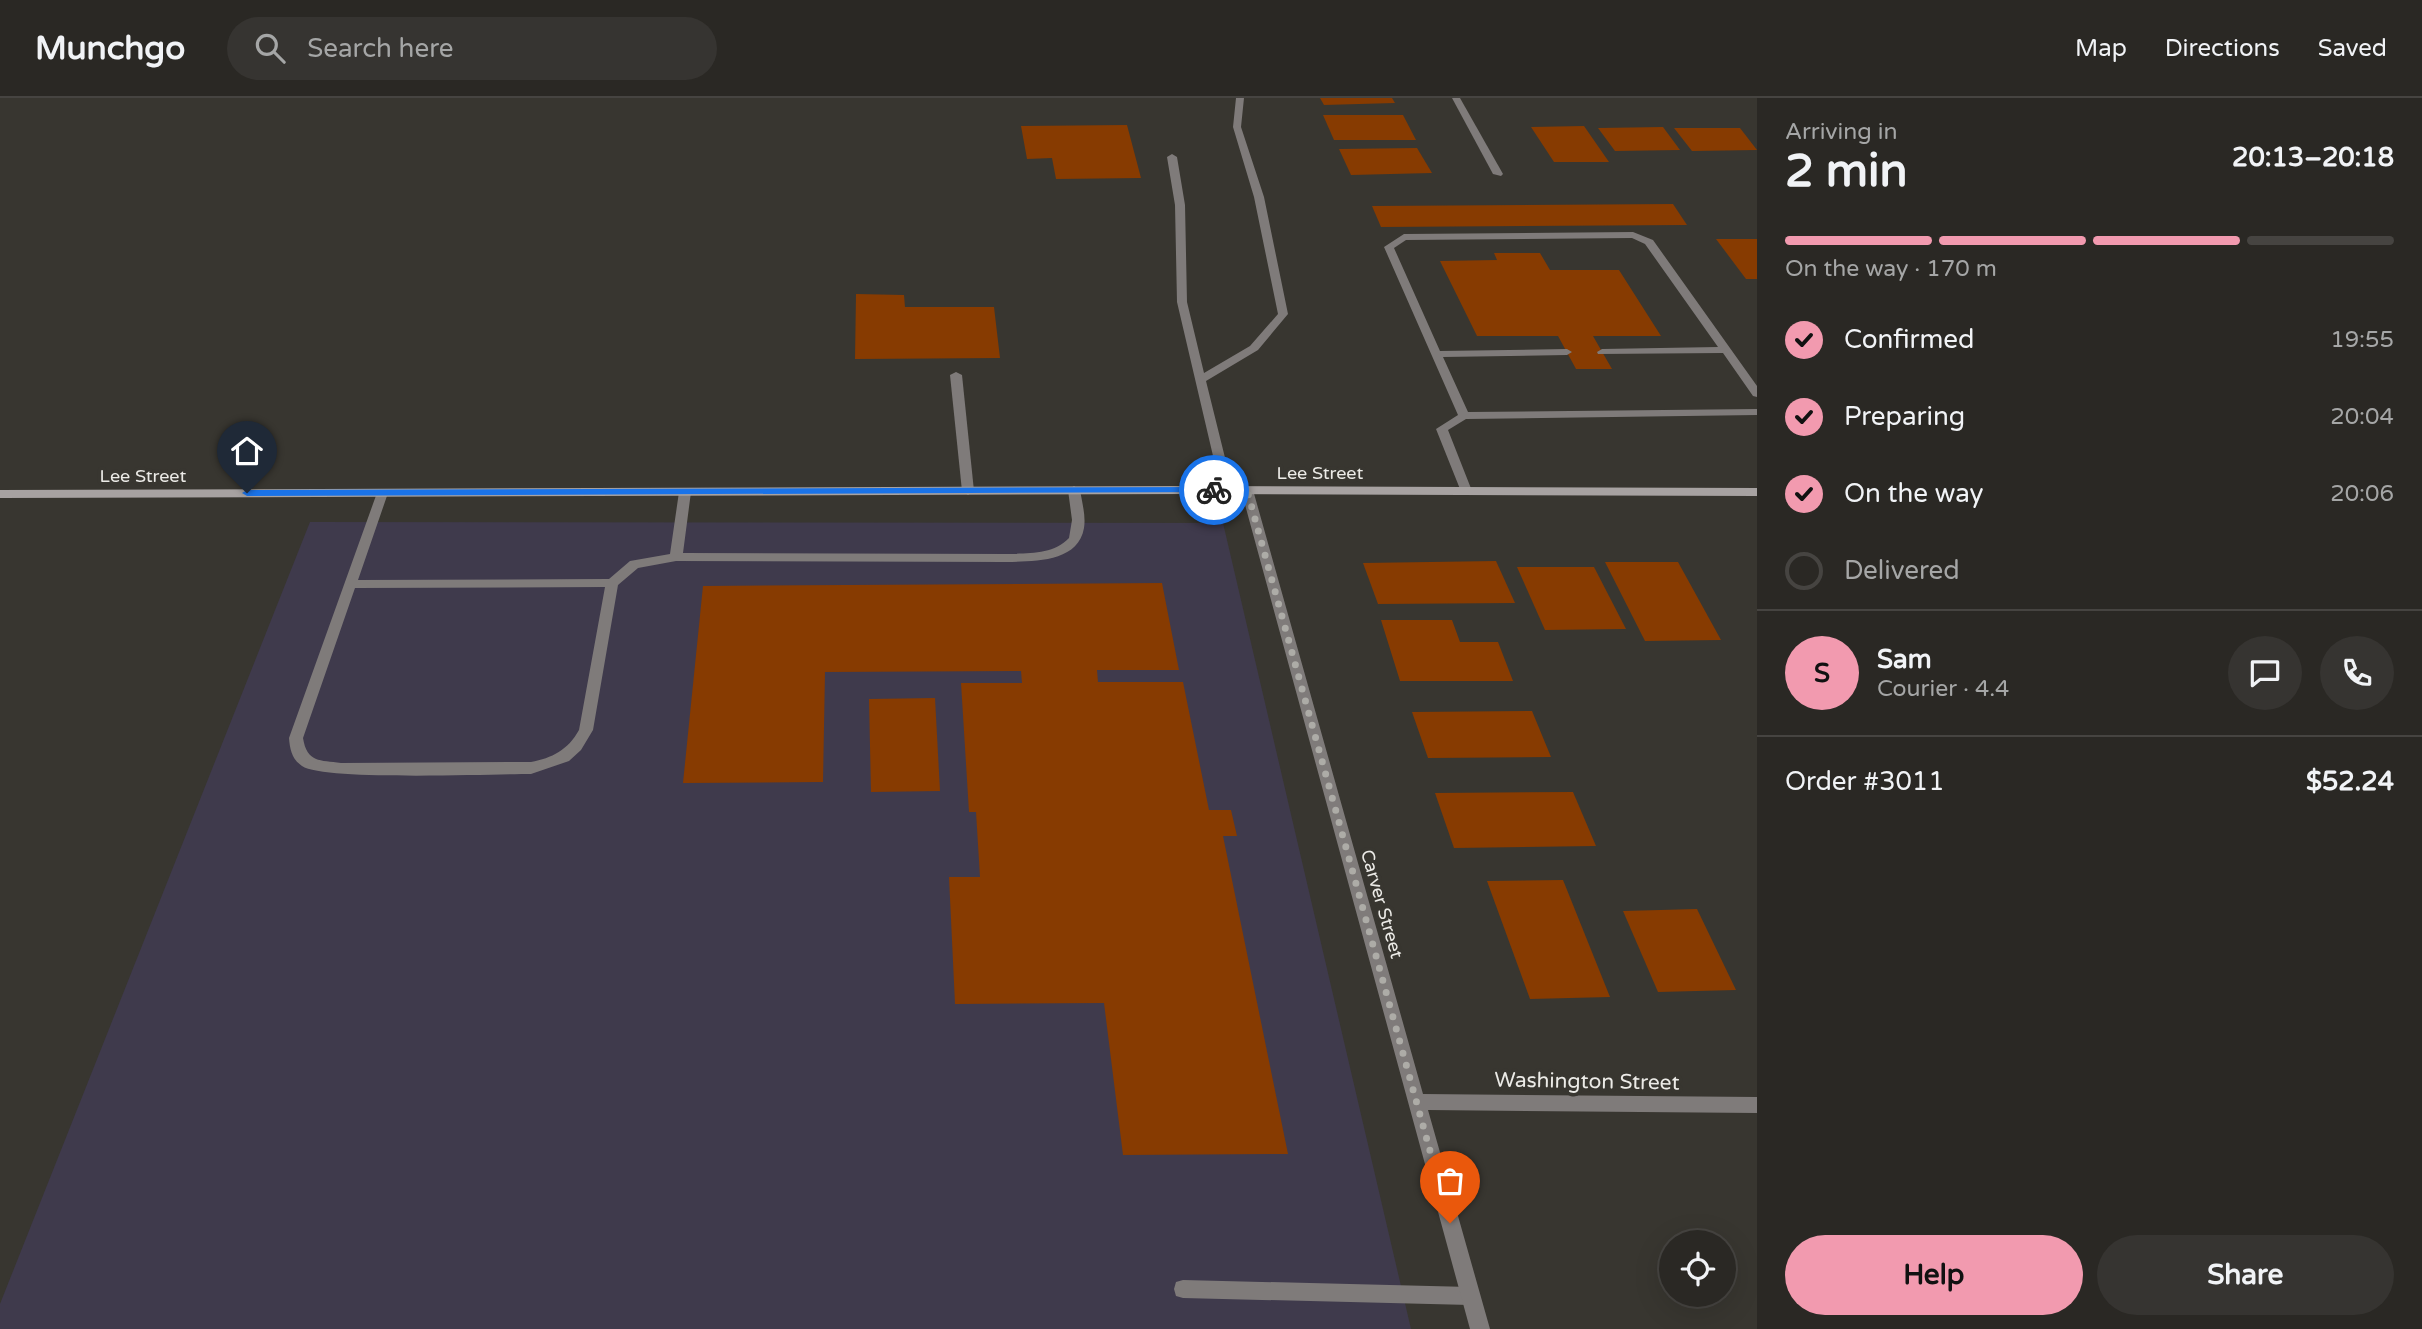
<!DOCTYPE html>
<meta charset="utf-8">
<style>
:root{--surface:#2a2824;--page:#363431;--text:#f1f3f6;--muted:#a5a6a6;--line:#464441;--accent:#f29aaf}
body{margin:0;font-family:"Varela Round",sans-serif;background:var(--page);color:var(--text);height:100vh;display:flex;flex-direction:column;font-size:26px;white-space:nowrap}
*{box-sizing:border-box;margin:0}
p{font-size:23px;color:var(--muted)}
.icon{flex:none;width:38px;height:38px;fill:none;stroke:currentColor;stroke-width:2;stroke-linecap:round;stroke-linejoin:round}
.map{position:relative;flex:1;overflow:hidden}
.panel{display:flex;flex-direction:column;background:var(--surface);width:665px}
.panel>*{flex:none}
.fabs{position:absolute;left:1659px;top:1132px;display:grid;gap:14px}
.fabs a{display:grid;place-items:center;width:77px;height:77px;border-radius:50%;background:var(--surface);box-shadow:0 7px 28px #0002,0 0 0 2px var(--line);font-size:35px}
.pin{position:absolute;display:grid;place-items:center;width:60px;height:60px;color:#fff;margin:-72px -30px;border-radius:50% 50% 50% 0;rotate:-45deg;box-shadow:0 0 7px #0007}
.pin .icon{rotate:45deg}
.courier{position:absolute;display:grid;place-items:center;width:70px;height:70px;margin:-35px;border:5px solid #1a73e8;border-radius:50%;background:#fff;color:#222;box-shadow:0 2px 9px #0007}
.overview em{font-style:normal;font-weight:700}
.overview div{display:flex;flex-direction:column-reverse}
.overview{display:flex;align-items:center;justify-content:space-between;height:119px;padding:0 28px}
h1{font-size:46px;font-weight:700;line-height:52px}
.bar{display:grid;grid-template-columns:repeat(4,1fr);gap:10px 7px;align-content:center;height:84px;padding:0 28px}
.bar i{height:9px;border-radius:5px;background:var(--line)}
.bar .active{background:var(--accent)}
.bar p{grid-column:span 4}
.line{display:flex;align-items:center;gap:18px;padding:0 28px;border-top:2px solid var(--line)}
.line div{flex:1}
.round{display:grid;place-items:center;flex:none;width:74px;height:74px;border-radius:37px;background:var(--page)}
ol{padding:0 28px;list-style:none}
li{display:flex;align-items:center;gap:21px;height:77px}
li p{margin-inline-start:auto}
li .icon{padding:7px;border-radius:50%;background:var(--accent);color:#111;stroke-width:4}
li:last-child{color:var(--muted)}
li i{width:38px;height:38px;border:4px solid var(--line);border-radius:50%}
.button{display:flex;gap:14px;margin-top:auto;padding:14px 28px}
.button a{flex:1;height:80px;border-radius:42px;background:var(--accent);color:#111;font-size:28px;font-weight:700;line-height:80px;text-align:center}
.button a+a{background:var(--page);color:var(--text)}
header{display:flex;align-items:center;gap:42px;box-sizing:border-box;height:98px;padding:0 35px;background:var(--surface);border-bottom:2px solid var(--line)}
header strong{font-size:33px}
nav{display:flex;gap:38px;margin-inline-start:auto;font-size:24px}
.search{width:490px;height:63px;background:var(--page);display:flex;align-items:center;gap:18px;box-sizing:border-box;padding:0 24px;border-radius:38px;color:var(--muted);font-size:26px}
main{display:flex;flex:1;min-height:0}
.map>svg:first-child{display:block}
.education{fill:#3f3a4c}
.building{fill:#873b01}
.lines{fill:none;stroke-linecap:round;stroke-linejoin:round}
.lane{fill:#7f7b7a;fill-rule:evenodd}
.street{fill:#7f7b7a;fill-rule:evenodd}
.secondary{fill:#a7a2a1;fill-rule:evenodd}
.route{fill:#1a73e8}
.done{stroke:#adaca7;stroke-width:7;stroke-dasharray:0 12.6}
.labels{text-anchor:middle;stroke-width:7;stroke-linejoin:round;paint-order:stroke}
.street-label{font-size:18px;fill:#ecebe7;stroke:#383630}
.near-street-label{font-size:21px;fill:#ecebe7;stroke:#383630}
</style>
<header>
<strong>Munchgo</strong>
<div class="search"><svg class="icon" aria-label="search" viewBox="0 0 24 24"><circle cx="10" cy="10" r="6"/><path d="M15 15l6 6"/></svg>Search here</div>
<nav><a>Map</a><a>Directions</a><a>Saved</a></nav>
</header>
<main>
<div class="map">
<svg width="1757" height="1231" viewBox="0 0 1757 1231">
<rect width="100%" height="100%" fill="#383630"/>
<polygon class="education" points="310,424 1223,425 1411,1231 0,1231 0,1206"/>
<g class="building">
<polygon points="1320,0 1392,0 1395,5 1324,7"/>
<polygon points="1323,17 1403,17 1416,42 1334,42"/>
<polygon points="1127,27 1141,80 1056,81 1052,60 1027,61 1021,28"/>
<polygon points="1584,28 1609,64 1554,64 1531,29"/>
<polygon points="1663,29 1680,52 1615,53 1598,30"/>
<polygon points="1674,30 1740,30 1757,52 1692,53"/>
<polygon points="1417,50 1432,75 1351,77 1339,51"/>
<polygon points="1673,106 1687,127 1381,129 1372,108"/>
<polygon points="1716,141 1757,141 1757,181 1746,181"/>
<polygon points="1494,155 1540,155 1550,172 1619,172 1661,238 1593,238 1612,271 1576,271 1558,238 1477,238 1440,163 1497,162"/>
<polygon points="856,196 904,197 905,209 994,209 1000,260 855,261"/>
<polygon points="1496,463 1515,505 1378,506 1363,465"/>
<polygon points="1605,464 1678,464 1721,542 1645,543"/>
<polygon points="1517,469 1594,469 1626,531 1545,532"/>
<polygon points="1162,485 1179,572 1097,572 1098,584 1183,584 1209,712 1231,712 1237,738 1223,738 1288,1056 1123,1057 1104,905 955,906 949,779 980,779 976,714 969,714 961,585 1022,585 1021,573 825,574 823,684 683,685 703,488"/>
<polygon points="1381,522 1452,522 1460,544 1498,544 1513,583 1400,583"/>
<polygon points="935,600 940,693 871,694 869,601"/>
<polygon points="1532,613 1551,659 1428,660 1412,614"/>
<polygon points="1573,694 1596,748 1454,750 1435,695"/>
<polygon points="1563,782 1610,899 1530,901 1487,783"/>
<polygon points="1697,811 1736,892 1658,894 1623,813"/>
</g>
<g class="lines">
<g class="lane">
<polygon points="1236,0 1244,0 1241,29 1264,99 1288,216 1258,252 1206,283 1233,392 1227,396 1221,392 1177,204 1175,107 1167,59 1172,56 1177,59 1185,107 1187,204 1204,275 1250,248 1278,216 1254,99 1233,29"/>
<polygon points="1633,134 1653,142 1757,288 1757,299 1753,298 1723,255 1598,256 1597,254 1602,251 1718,249 1645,146 1632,140 1406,142 1394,150 1440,253 1567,251 1572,254 1567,257 1443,259 1468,314 1757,311 1757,317 1466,321 1448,332 1472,393 1470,396 1462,396 1436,331 1458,317 1384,149 1404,136"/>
<polygon points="956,274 962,277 974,393 968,397 962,393 950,277"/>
<path d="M 1074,388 L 1080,392 C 1082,404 1086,418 1084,430 C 1078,465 1033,463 1006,464 L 676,463 L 638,470 L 618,487 L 593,632 L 581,652 L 569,663 L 531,676 C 494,676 324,683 302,668 C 292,661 290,652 289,640 L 378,392 L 386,392 L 388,395 L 358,482 L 609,481 L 630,463 L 670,456 L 679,394 L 685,390 L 691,394 L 683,455 L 1006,456 C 1028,455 1053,457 1069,440 L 1072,422 L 1068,392 ZM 605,489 L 579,632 C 568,652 552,660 531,664 L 341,665 C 320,662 307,665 303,640 L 355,490 Z"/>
<polygon points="1183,1182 1470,1189 1477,1191 1479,1198 1477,1205 1470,1207 1183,1200 1176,1198 1174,1191 1176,1184"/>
</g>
<g class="street">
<polygon points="1452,0 1460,0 1503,76 1501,78 1493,76"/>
<polygon points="1247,388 1253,392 1423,996 1757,999 1757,1015 1428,1012 1490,1231 1470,1231 1241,392"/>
</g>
<polygon class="secondary" points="1192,388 1757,390 1757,398 1192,396 0,400 0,392"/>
</g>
<polygon class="route" points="1214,389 1217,390 1217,394 247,398 242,395 247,392"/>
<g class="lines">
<polyline class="done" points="1214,392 1247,392 1450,1125"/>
</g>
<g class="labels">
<g class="street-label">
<text x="1320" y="381">Lee Street</text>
<text x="143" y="384">Lee Street</text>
<text transform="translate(1382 806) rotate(74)" y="6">Carver Street</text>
</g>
<g class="near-street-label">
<text transform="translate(1587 983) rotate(1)" y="7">Washington Street</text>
</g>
</g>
</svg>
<div class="fabs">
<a><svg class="icon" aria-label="locate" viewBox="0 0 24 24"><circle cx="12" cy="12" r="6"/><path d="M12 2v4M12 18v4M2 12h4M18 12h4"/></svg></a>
</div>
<div class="pin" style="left:1450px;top:1125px;background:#ea580c"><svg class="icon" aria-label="bag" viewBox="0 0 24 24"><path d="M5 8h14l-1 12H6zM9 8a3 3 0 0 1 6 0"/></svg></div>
<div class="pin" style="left:247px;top:395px;background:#1f2937"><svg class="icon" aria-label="home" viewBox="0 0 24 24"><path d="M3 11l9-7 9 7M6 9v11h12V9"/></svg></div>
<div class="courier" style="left:1214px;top:392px"><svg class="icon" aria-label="bike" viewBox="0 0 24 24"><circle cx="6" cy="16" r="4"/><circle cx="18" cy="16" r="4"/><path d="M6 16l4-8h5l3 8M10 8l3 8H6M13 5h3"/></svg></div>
</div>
<section class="panel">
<div class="overview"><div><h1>2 min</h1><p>Arriving in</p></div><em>20:13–20:18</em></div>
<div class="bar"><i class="active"></i><i class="active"></i><i class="active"></i><i></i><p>On the way · 170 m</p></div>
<ol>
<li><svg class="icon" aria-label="check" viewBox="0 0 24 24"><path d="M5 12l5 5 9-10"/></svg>Confirmed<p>19:55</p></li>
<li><svg class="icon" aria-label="check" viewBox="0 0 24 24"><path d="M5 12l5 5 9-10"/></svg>Preparing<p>20:04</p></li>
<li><svg class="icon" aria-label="check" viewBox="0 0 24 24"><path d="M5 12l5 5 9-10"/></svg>On the way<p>20:06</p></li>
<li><i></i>Delivered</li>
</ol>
<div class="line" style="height:126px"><b class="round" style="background:var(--accent);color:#111">S</b><div><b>Sam</b><p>Courier · 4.4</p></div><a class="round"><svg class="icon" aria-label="chat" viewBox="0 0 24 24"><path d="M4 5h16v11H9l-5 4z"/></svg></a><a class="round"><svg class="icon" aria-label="phone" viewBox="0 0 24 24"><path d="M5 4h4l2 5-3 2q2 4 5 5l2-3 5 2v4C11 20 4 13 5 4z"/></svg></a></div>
<div class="line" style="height:91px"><div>Order #3011</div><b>$52.24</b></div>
<div class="button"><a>Help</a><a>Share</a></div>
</section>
</main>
